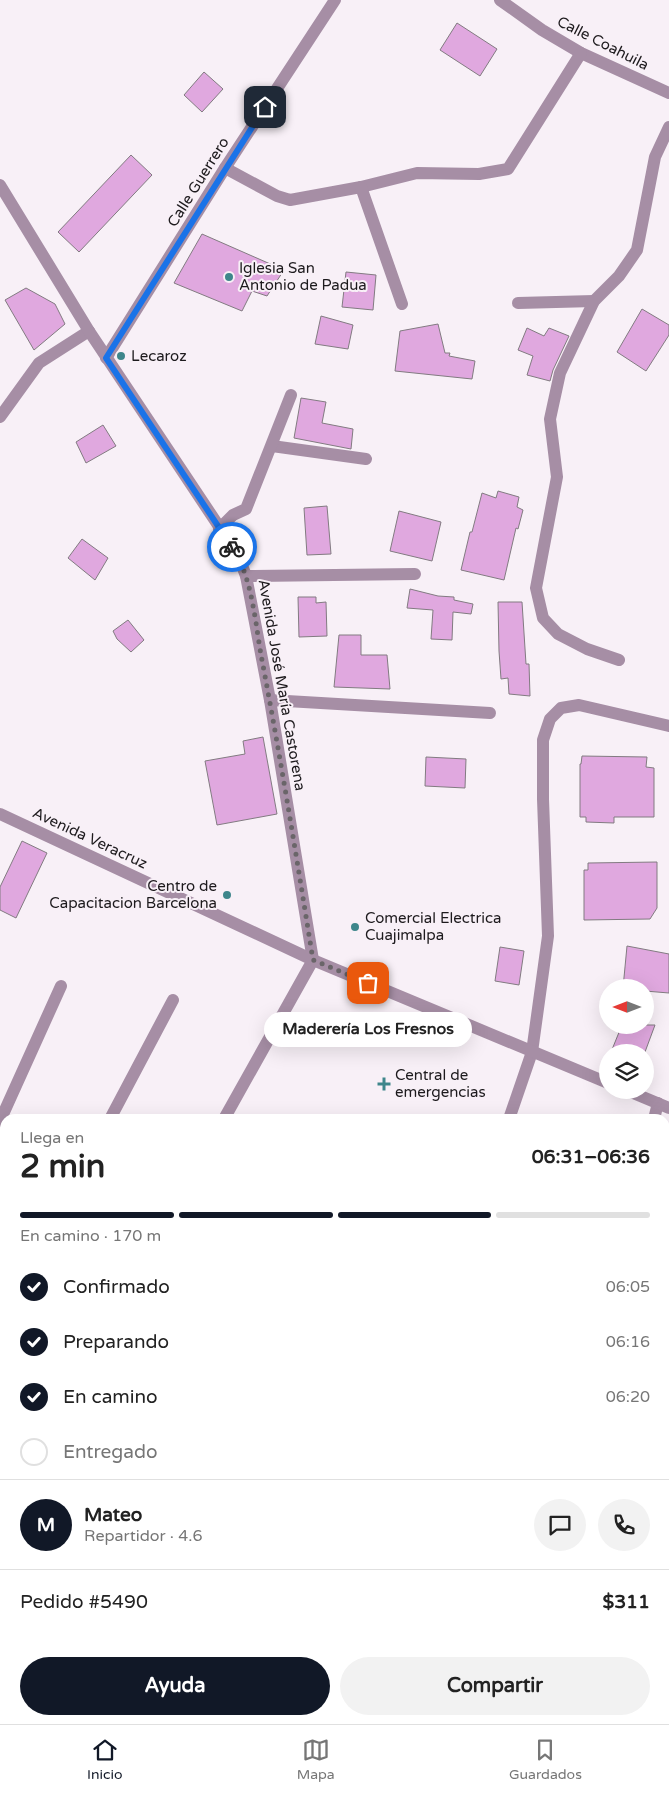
<!DOCTYPE html>
<html lang="es">
<meta charset="utf-8">
<style>
:root{--surface:#fff;--page:#f2f2f2;--text:#222;--muted:#767676;--line:#e0e0e0;--accent:#111827}
body{margin:0;font-family:"Varela Round",sans-serif;background:var(--page);color:var(--text);height:100vh;display:flex;flex-direction:column;font-size:19px;white-space:nowrap}
*{box-sizing:border-box;margin:0}
p{font-size:16px;color:var(--muted)}
.icon{flex:none;width:28px;height:28px;fill:none;stroke:currentColor;stroke-width:2;stroke-linecap:round;stroke-linejoin:round}
.map{position:relative;flex:1;overflow:hidden}
.panel{position:absolute;left:0px;top:1114px;width:670px;height:611px;display:flex;flex-direction:column;background:var(--surface);border-radius:15px 15px 0 0;box-shadow:0 5px 20px #0002}
.panel>*{flex:none}
.needle{width:32px;rotate:270deg}
.fabs{position:absolute;left:599px;top:979px;display:grid;gap:10px}
.fabs a{display:grid;place-items:center;width:55px;height:55px;border-radius:50%;background:var(--surface);box-shadow:0 5px 20px #0002;font-size:25px}
.pin{position:absolute;display:grid;place-items:center;width:42px;height:42px;color:#fff;margin:-21px;border-radius:10px;box-shadow:0 2px 8px #0006}
.courier{position:absolute;display:grid;place-items:center;width:50px;height:50px;margin:-25px;border:4px solid #1a73e8;border-radius:50%;background:#fff;color:#222;box-shadow:0 1px 6px #0007}
.bubble{position:absolute;height:35px;border-radius:18px;background:var(--surface);box-shadow:0 5px 20px #0002;font-size:16px;font-weight:800;line-height:35px;text-align:center}
.head em{font-style:normal;font-weight:800}
.head div{display:flex;flex-direction:column-reverse}
.head{display:flex;align-items:center;justify-content:space-between;height:85px;padding:0 20px}
h1{font-size:32px;font-weight:800;line-height:38px}
.bar{display:grid;grid-template-columns:repeat(4,1fr);gap:8px 5px;align-content:center;height:60px;padding:0 20px}
.bar i{height:6px;border-radius:4px;background:var(--line)}
.bar .selected{background:var(--accent)}
.bar p{grid-column:span 4}
.line{display:flex;align-items:center;gap:12px;padding:0 20px;border-top:1px solid var(--line)}
.line div{flex:1}
.round{display:grid;place-items:center;flex:none;width:52px;height:52px;border-radius:26px;background:var(--page)}
ol{padding:0 20px;list-style:none}
li{display:flex;align-items:center;gap:15px;height:55px}
li p{margin-inline-start:auto}
li .icon{padding:5px;border-radius:50%;background:var(--accent);color:#fff;stroke-width:4}
li:last-child{color:var(--muted)}
li i{width:28px;height:28px;border:2px solid var(--line);border-radius:50%}
.cta{display:flex;gap:10px;margin-top:auto;padding:10px 20px}
.cta a{flex:1;height:58px;border-radius:30px;background:var(--accent);color:#fff;font-size:20px;font-weight:800;line-height:58px;text-align:center}
.cta a+a{background:var(--page);color:var(--text)}
.tabs{display:flex;justify-content:space-around;align-items:center;height:70px;border-top:1px solid var(--line);background:var(--surface);font-size:14px;color:var(--muted)}
.tabs a{display:grid;justify-items:center;gap:2px}
.tabs .selected{color:var(--accent)}
.map>svg:first-child{display:block}
.building{fill:#e0a8df;stroke:#827b81}
.lines{fill:none;stroke-linecap:round;stroke-linejoin:round}
.minor{stroke:#a68ea5;stroke-width:12}
.tertiary{stroke:#a68ea5;stroke-width:12}
.done{stroke:#6a6569;stroke-width:5;stroke-dasharray:0 9}
.route{stroke:#1a73e8;stroke-width:6}
.poi-dot{fill:#3e868b;stroke:#f8f0f7;stroke-width:2}
.labels{text-anchor:middle;stroke-width:4;stroke-linejoin:round;paint-order:stroke}
.street-label{font-size:15px;fill:#1d1a1d;stroke:#f8f0f7}
.poi-label{font-size:15px;fill:#1d1a1d;stroke:#f8f0f7;text-anchor:start}
</style>
<div class="map">
<svg width="669" height="1724" viewBox="0 0 669 1724">
<rect width="100%" height="100%" fill="#f8f0f7"/>
<g class="building">
<polygon points="457,23 497,49 480,76 440,50"/>
<polygon points="204,72 223,89 202,112 184,95"/>
<polygon points="131,155 152,175 79,252 58,232"/>
<polygon points="202,234 284,270 267,296 252,291 242,311 174,283"/>
<polygon points="346,272 376,275 373,310 342,307"/>
<polygon points="26,288 55,304 65,324 34,350 5,300"/>
<polygon points="642,309 669,325 669,335 646,371 617,352"/>
<polygon points="321,316 353,325 348,349 315,344"/>
<polygon points="438,324 445,353 450,353 449,356 475,361 472,379 395,371 400,331"/>
<polygon points="527,328 544,336 549,328 569,336 553,370 550,381 527,375 533,356 518,350"/>
<polygon points="301,398 326,402 322,423 353,429 351,449 294,438"/>
<polygon points="103,425 116,446 86,463 76,442"/>
<polygon points="498,491 519,497 517,507 523,510 518,529 516,528 504,580 461,570 470,532 472,532 482,493 496,498"/>
<polygon points="327,506 331,554 307,555 304,508"/>
<polygon points="399,511 441,522 432,561 390,551"/>
<polygon points="82,539 108,558 95,580 68,558"/>
<polygon points="410,589 438,596 454,597 454,600 473,604 471,614 453,612 452,640 431,639 433,610 407,608"/>
<polygon points="298,597 316,597 316,603 326,602 327,636 299,637"/>
<polygon points="498,602 522,602 526,664 529,664 530,696 509,694 508,678 501,679 499,651"/>
<polygon points="128,620 144,640 131,652 117,639 113,631"/>
<polygon points="339,635 361,635 361,655 387,655 390,689 334,687"/>
<polygon points="263,737 277,814 217,825 205,761 245,754 243,741"/>
<polygon points="582,756 647,757 646,767 654,768 654,817 614,817 614,823 586,822 586,817 580,817 580,764 581,764"/>
<polygon points="426,757 466,759 465,788 425,786"/>
<polygon points="22,841 47,853 16,918 0,910 0,887"/>
<polygon points="657,862 657,908 650,919 584,920 584,870 588,870 588,863"/>
<polygon points="627,946 669,954 669,993 645,991 645,988 623,988"/>
<polygon points="500,947 524,951 519,985 495,981"/>
<polygon points="622,1025 655,1025 645,1052 611,1052"/>
</g>
<g class="lines">
<g class="minor">
<polyline points="500,0 542,30 581,53 669,93"/>
<polyline points="225,168 277,196 290,200 361,187 417,173 479,174 508,169 581,53"/>
<polyline points="361,187 402,304"/>
<polyline points="518,303 594,301"/>
<polyline points="106,358 225,168 335,0"/>
<polyline points="0,417 39,363 89,331"/>
<polyline points="272,446 366,459"/>
<polyline points="219,529 233,515 246,509 291,395"/>
<polyline points="246,576 415,574"/>
<polyline points="619,660 587,649 558,634 543,618 536,588 557,477 550,419 560,373 594,301 619,276 637,250 655,157 669,127"/>
<polyline points="270,700 490,713"/>
<polyline points="110,1119 173,1000"/>
<polyline points="224,1119 313,960"/>
<polyline points="509,1119 532,1052 548,936 543,799 543,740 550,719 561,708 579,705 669,726"/>
<polyline points="654,1119 658,1103"/>
<polyline points="0,1121 61,986"/>
<polyline points="665,1277 669,1280"/>
<polyline points="0,1311 5,1313"/>
<polyline points="0,1344 5,1325"/>
<polyline points="665,1651 669,1648"/>
<polyline points="243,1720 251,1724"/>
<polyline points="38,1724 40,1720"/>
</g>
<g class="tertiary">
<polyline points="0,185 89,331 238,555 246,576 270,700 313,960"/>
<polyline points="0,814 313,960 608,1083"/>
<polyline points="626,1090 669,1108"/>
</g>
</g>
<g class="lines">
<path class="done" d="M 232,547 C 253,578 255,624 262,660 C 281,760 297,860 313,960 L 368,983"/>
<polyline class="route" points="232,547 106,358 265,107"/>
</g>
<g class="poi-dot">
<circle cx="229" cy="277" r="5"/>
<circle cx="121" cy="356" r="5"/>
<circle cx="227" cy="895" r="5"/>
<circle cx="355" cy="927" r="5"/>
<path d="M381.5 1076.5h5v5h5v5h-5v5h-5v-5h-5v-5h5z"/>
</g>
<g class="labels">
<g class="street-label">
<text transform="translate(603 43) rotate(27)" y="5">Calle Coahuila</text>
<text transform="translate(198 182) rotate(-58)" y="5">Calle Guerrero</text>
<text transform="translate(282 685) rotate(80)" y="5">Avenida José María Castorena</text>
<text transform="translate(90 838) rotate(25)" y="5">Avenida Veracruz</text>
</g>
<g class="poi-label">
<text x="239" y="273">Iglesia San<tspan x="239" dy="17">Antonio de Padua</tspan></text>
<text x="131" y="361">Lecaroz</text>
<text x="217" y="891" text-anchor="end">Centro de<tspan x="217" dy="17">Capacitacion Barcelona</tspan></text>
<text x="365" y="923">Comercial Electrica<tspan x="365" dy="17">Cuajimalpa</tspan></text>
<text x="395" y="1080">Central de<tspan x="395" dy="17">emergencias</tspan></text>
</g>
</g>
</svg>
<div class="fabs">
<a><svg class="needle" viewBox="-14 -14 28 28"><path d="M0-13l5 13h-10z" fill="#e53935"/><path d="M0 13l5-13h-10z" fill="#767676"/></svg></a>
<a><svg class="icon" aria-label="layers" viewBox="0 0 24 24"><path d="M12 4l9 5-9 5-9-5zM3 14l9 5 9-5"/></svg></a>
</div>
<div class="pin" style="left:368px;top:983px;background:#ea580c"><svg class="icon" aria-label="bag" viewBox="0 0 24 24"><path d="M5 8h14l-1 12H6zM9 8a3 3 0 0 1 6 0"/></svg></div>
<div class="pin" style="left:265px;top:107px;background:#1f2937"><svg class="icon" aria-label="home" viewBox="0 0 24 24"><path d="M3 11l9-7 9 7M6 9v11h12V9"/></svg></div>
<div class="courier" style="left:232px;top:547px"><svg class="icon" aria-label="bike" viewBox="0 0 24 24"><circle cx="6" cy="16" r="4"/><circle cx="18" cy="16" r="4"/><path d="M6 16l4-8h5l3 8M10 8l3 8H6M13 5h3"/></svg></div>
<div class="bubble" style="left:264px;top:1012px;width:208px">Maderería Los Fresnos</div>
<section class="panel">
<div class="head"><div><h1>2 min</h1><p>Llega en</p></div><em>06:31–06:36</em></div>
<div class="bar"><i class="selected"></i><i class="selected"></i><i class="selected"></i><i></i><p>En camino · 170 m</p></div>
<ol>
<li><svg class="icon" aria-label="check" viewBox="0 0 24 24"><path d="M5 12l5 5 9-10"/></svg>Confirmado<p>06:05</p></li>
<li><svg class="icon" aria-label="check" viewBox="0 0 24 24"><path d="M5 12l5 5 9-10"/></svg>Preparando<p>06:16</p></li>
<li><svg class="icon" aria-label="check" viewBox="0 0 24 24"><path d="M5 12l5 5 9-10"/></svg>En camino<p>06:20</p></li>
<li><i></i>Entregado</li>
</ol>
<div class="line" style="height:90px"><b class="round" style="background:var(--accent);color:#fff">M</b><div><b>Mateo</b><p>Repartidor · 4.6</p></div><a class="round"><svg class="icon" aria-label="chat" viewBox="0 0 24 24"><path d="M4 5h16v11H9l-5 4z"/></svg></a><a class="round"><svg class="icon" aria-label="phone" viewBox="0 0 24 24"><path d="M5 4h4l2 5-3 2q2 4 5 5l2-3 5 2v4C11 20 4 13 5 4z"/></svg></a></div>
<div class="line" style="height:65px"><div>Pedido #5490</div><b>$311</b></div>
<div class="cta"><a>Ayuda</a><a>Compartir</a></div>
</section>
</div>
<nav class="tabs">
<a class="selected"><svg class="icon" aria-label="home" viewBox="0 0 24 24"><path d="M3 11l9-7 9 7M6 9v11h12V9"/></svg>Inicio</a>
<a><svg class="icon" aria-label="map" viewBox="0 0 24 24"><path d="M3 6l6-2 6 2 6-2v14l-6 2-6-2-6 2zM9 4v14M15 6v14"/></svg>Mapa</a>
<a><svg class="icon" aria-label="saved" viewBox="0 0 24 24"><path d="M7 4h10v16l-5-4-5 4z"/></svg>Guardados</a>
</nav>
